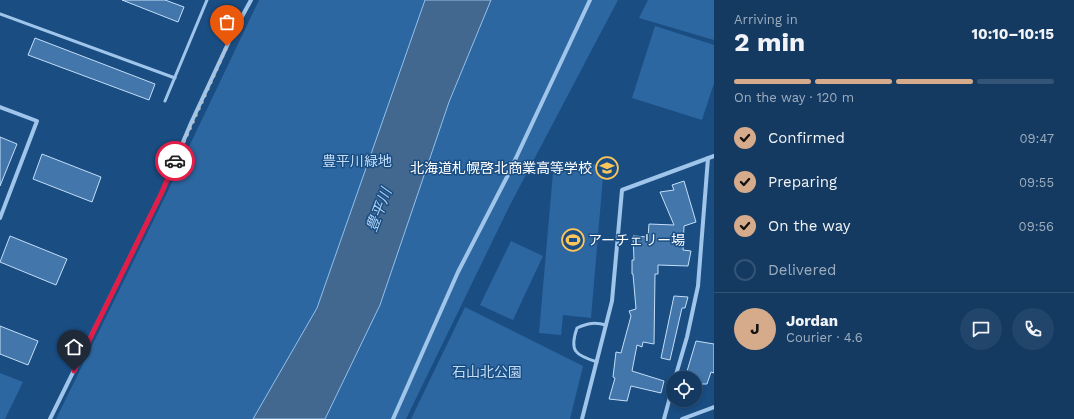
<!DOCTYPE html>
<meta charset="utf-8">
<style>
:root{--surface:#143a62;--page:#21456b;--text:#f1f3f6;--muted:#9dadbe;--line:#335477;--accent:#d6ab8b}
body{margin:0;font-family:"Work Sans","Noto Sans JP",sans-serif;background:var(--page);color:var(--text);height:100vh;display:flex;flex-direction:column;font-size:15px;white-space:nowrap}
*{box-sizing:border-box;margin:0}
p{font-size:13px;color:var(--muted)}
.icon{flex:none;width:22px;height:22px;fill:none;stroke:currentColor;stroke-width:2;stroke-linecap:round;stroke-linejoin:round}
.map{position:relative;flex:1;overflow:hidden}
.details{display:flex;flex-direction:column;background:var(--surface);width:360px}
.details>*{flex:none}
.buttons{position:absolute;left:666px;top:371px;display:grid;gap:8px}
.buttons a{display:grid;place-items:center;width:36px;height:36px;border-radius:50%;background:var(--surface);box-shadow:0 2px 6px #0003,0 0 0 1px var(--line);font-size:20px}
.pin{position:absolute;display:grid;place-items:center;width:34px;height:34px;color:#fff;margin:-41px -17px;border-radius:50% 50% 50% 0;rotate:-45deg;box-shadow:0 0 4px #0007}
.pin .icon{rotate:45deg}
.courier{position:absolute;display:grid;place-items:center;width:40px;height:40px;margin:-20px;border:3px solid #e11d48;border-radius:50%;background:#fff;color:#222;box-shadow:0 1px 5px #0007}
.head em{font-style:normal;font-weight:700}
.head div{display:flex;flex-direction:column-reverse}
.head{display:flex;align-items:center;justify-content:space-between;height:68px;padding:0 20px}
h1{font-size:26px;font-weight:700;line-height:30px}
.bar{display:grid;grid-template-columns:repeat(4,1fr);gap:6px 4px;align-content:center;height:48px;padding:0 20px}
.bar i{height:5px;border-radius:3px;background:var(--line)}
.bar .current{background:var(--accent)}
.bar p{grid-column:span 4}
.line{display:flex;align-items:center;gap:10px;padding:0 20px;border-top:1px solid var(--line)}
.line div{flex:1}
.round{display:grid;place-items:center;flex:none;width:42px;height:42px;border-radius:21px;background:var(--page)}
ol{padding:0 20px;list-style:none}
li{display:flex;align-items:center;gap:12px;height:44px}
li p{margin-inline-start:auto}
li .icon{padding:4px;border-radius:50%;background:var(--accent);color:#111;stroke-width:4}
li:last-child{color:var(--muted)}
li i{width:22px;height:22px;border:2px solid var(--line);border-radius:50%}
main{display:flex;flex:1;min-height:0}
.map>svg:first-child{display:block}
.green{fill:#2d67a1}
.water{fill:#42688f;stroke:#92c0ed}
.building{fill:#4377ab;stroke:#c3def8}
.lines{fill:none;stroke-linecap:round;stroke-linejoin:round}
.lane{stroke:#9fc5eb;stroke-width:3}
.street{stroke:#9fc5eb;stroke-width:4}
.done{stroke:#afc1d3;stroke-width:4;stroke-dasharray:0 7.2}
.route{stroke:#e11d48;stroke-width:5}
.labels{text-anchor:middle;stroke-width:3;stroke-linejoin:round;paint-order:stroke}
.park-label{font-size:14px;fill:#c3def8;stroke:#1a4d82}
.poi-label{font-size:14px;fill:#fff;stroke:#1a4d82;text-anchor:end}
.water-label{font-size:15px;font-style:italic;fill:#aacff2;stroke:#1a4d82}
</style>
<main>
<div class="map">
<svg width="714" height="419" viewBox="0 0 714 419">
<rect width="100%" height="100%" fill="#1a4d82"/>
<g class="green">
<polygon points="259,0 618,0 510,205 406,419 56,419 165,197"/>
<polygon points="648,0 714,0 714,40 639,18"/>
<polygon points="655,26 714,45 714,83 702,120 632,98"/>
<polygon points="554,161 604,165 591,318 563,315 561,335 539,333"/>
<polygon points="511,241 543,256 513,320 480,305"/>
<polygon points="465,307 583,366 570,419 411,419"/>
<polygon points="0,373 23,382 5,419 0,419"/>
</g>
<polygon class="water" points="425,0 491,0 449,102 380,305 325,419 253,419 317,308"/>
<g class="building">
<polygon points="122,0 165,0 184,7 178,22"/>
<polygon points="35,38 155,84 149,100 28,55"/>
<polygon points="0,137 17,144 0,186"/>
<polygon points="42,154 101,177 92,202 33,179"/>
<polygon points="684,181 696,222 684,226 683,250 691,251 688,266 658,265 658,274 655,274 654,344 643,342 642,347 637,345 632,371 664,381 661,393 631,386 627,401 609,399 615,378 613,377 616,352 621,353 631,316 629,311 636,309 633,274 632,274 632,260 634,260 633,236 648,237 649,224 674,225 660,192 674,190 672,185"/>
<polygon points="10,236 67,259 56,285 0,262"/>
<polygon points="674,296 688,297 685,308 682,308 670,360 661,358"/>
<polygon points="0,326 38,341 28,365 0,354"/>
<polygon points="696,341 714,344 714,373 711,372 707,384 695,384 695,378 685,378"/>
</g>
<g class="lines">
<g class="lane">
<polyline points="0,14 175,78"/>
<polyline points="165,101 207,0"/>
<path d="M 597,362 C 575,355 569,351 577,328 C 588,323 595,322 606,325"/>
</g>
<g class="street">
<polyline points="0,107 37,121 0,218"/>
<polyline points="675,378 687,337 698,286 708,158"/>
<polyline points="50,419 162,192 191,123 233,33 251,0"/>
<polyline points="393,419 458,272 508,175 590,0"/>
<polyline points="582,419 612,301 622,190 714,156"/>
<polyline points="664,419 673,386"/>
<polyline points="682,419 714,407"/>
</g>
</g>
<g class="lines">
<polyline class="done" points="175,161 227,46"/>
<polyline class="route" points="74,371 162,192 175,161"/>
</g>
<defs>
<g id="school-ring" transform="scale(1.15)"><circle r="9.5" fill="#1a4d82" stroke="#fdc65b" stroke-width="1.5"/><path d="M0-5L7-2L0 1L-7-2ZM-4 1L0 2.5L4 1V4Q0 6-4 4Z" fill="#fdc65b"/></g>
<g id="stadium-ring" transform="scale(1.15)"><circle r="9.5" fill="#1a4d82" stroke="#fdc65b" stroke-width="1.5"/><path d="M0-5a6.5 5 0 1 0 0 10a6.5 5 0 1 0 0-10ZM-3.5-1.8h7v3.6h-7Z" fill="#fdc65b"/></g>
</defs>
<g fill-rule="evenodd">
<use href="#school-ring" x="607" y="168"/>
<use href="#stadium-ring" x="573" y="240"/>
</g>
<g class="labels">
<g class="park-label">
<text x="357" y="166">豊平川緑地</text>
<text x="487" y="377">石山北公園</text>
</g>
<g class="poi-label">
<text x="592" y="173">北海道札幌啓北商業高等学校</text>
<text x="588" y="245" text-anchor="start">アーチェリー場</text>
</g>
<g class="water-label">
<text transform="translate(379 210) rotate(-69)" y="5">豊平川</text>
</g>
</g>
</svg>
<div class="buttons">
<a><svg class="icon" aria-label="locate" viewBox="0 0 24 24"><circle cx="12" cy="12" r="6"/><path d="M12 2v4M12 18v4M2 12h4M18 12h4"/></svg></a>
</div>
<div class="pin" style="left:227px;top:46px;background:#ea580c"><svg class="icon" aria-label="bag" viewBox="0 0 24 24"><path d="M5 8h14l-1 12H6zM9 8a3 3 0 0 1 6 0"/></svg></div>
<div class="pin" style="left:74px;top:371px;background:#1f2937"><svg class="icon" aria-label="home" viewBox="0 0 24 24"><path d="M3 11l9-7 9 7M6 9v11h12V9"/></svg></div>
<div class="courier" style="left:175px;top:161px"><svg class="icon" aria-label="car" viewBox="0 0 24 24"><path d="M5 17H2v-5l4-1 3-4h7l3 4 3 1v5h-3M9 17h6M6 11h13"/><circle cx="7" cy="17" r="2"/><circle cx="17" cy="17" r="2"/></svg></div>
</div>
<section class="details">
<div class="head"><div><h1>2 min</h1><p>Arriving in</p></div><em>10:10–10:15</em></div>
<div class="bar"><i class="current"></i><i class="current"></i><i class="current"></i><i></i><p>On the way · 120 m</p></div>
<ol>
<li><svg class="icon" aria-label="check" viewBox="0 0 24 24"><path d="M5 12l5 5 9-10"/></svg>Confirmed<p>09:47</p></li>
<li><svg class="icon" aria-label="check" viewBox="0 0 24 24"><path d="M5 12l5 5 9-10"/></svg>Preparing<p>09:55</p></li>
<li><svg class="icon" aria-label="check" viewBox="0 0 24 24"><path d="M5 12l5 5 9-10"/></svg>On the way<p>09:56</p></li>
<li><i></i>Delivered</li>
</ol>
<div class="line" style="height:72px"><b class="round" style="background:var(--accent);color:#111">J</b><div><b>Jordan</b><p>Courier · 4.6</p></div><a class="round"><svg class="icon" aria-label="chat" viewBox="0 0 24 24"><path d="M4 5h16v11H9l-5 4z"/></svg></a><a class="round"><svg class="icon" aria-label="phone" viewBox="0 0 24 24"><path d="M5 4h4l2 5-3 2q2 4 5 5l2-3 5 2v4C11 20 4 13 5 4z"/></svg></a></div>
</section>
</main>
